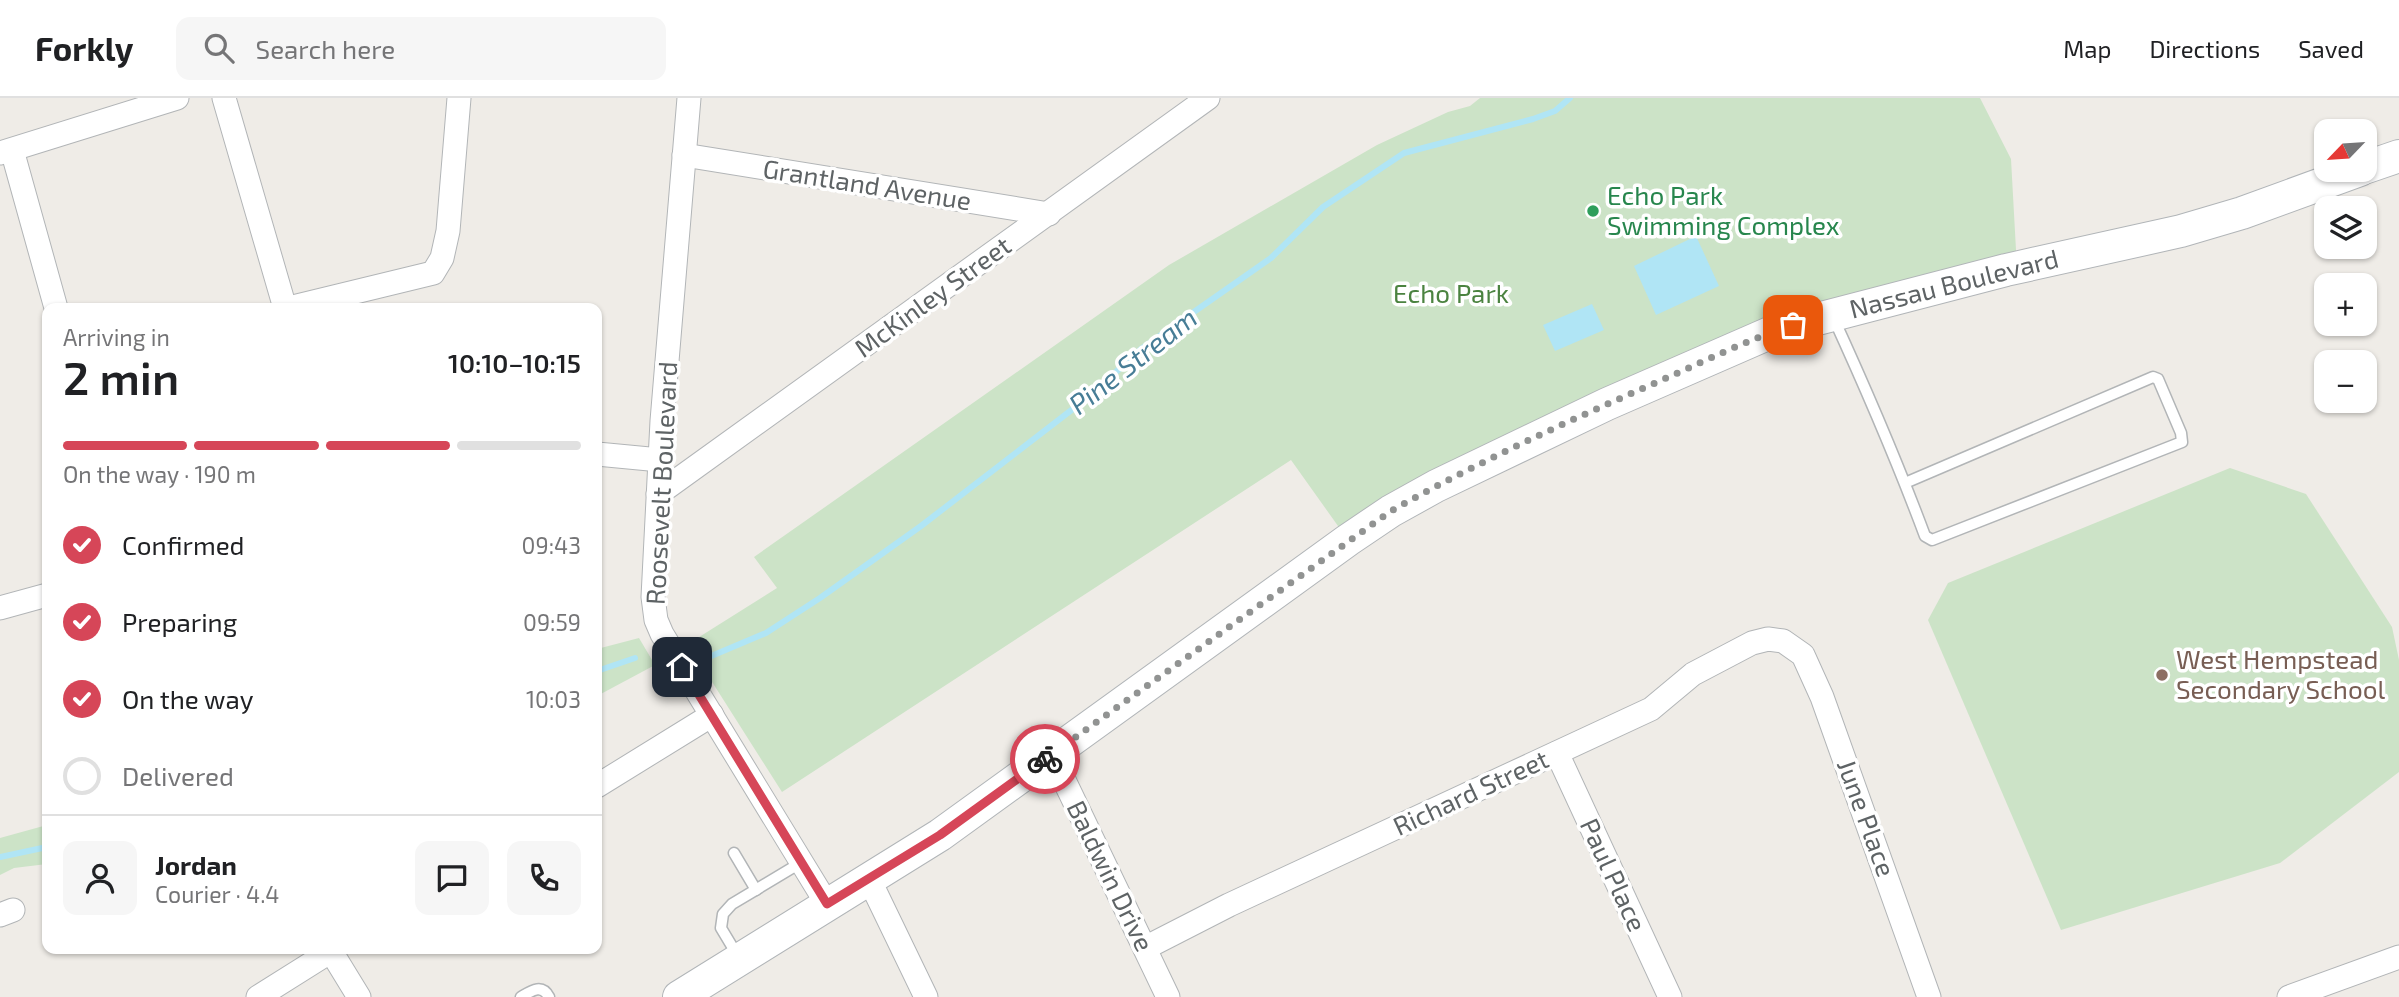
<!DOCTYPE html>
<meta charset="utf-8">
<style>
:root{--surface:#fff;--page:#f6f6f6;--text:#202124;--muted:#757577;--line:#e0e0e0;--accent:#d64658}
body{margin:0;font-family:"Exo 2",sans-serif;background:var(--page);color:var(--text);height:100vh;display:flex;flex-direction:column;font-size:26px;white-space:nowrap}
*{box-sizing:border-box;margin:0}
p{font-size:23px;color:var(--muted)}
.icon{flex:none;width:38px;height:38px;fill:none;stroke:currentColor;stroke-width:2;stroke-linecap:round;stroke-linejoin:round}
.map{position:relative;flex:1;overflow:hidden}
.side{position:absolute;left:42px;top:205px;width:560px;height:651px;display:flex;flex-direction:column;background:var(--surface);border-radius:14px;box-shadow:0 2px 5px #0004}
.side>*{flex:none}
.needle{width:46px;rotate:245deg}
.controls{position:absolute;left:2314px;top:21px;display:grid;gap:14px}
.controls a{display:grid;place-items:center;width:63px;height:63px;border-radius:14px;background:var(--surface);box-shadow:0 2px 5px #0004;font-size:35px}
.pin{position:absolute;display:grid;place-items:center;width:60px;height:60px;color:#fff;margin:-30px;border-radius:14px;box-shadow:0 4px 10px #0006}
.courier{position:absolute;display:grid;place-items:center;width:70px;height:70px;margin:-35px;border:5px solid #d64658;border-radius:50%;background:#fff;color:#222;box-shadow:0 2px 9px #0007}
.overview em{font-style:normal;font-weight:600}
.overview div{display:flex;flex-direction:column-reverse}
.overview{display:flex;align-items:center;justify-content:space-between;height:119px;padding:0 21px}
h1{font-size:46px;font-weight:600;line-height:52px}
.bar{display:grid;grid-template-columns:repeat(4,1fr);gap:10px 7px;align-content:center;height:84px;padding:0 21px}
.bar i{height:9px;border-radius:5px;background:var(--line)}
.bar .on{background:var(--accent)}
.bar p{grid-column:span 4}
.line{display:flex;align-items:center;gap:18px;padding:0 21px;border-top:2px solid var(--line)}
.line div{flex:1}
.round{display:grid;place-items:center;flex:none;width:74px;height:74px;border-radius:14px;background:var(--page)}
ol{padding:0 21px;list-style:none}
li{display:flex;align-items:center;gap:21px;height:77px}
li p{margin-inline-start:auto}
li .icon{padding:7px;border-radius:50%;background:var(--accent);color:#fff;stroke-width:4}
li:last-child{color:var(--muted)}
li i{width:38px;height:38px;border:4px solid var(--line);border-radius:50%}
header{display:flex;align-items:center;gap:42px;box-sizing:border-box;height:98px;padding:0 35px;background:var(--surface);border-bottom:2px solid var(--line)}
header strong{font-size:33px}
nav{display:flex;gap:38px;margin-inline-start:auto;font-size:24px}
.search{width:490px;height:63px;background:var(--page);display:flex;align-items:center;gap:18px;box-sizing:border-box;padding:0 24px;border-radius:14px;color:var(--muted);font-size:26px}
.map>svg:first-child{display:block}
.green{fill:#cce3c7}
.water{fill:#b0e5f5}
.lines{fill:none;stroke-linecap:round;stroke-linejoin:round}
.stream{stroke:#b0e5f5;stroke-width:6}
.lane-casing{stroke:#b2b5b7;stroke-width:13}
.street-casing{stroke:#b2b5b7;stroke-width:25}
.secondary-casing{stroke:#b1b5b8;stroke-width:34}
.lane{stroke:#fff;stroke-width:10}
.street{stroke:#fff;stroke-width:23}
.secondary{stroke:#fff;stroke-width:32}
.done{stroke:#919392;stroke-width:7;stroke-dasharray:0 12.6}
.route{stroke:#d64658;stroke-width:9}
.leisure-dot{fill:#2e9e5b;stroke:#fff;stroke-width:2.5}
.education-dot{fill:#8d6e63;stroke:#fff;stroke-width:2.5}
.labels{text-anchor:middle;stroke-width:7;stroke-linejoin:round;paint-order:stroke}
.street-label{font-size:26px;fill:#5e6365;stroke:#fff}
.leisure-label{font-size:26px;fill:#27864d;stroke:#fff;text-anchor:start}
.park-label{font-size:26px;fill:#4b8340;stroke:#fff}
.education-label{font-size:26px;fill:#785e54;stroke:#fff;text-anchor:start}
.water-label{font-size:28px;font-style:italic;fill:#477d96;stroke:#fff}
</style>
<header>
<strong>Forkly</strong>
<div class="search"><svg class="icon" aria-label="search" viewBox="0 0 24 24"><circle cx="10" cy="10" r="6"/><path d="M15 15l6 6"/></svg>Search here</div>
<nav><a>Map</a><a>Directions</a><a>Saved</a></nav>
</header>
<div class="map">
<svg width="2399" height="899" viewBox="0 0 2399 899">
<rect width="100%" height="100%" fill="#efece7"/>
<g class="green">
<polygon points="1480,0 1980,0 2011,61 2017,170 1808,222 1348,442 1291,362 782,694 688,546 777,490 754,459 1169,167 1377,47 1448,14 1470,8"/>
<polygon points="2230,370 2306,396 2392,529 2399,562 2399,674 2280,765 2061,832 1928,522 1948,485"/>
<polygon points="639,540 655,567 597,598 597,551"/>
<polygon points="47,727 47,766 14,770 0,777 0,740"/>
</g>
<g class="water">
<polygon points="1696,138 1719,188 1656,217 1634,168"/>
<polygon points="1592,206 1604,232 1555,253 1543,227"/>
</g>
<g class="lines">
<g class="stream">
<polyline points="709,559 766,535 820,500 921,428 1091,297 1141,251 1271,160 1323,109 1404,55 1533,21 1555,13 1570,0"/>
<polyline points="597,573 635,560"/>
<polyline points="0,759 47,749"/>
</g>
<g class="lane-casing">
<g id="lane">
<path d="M 1833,219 C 1866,291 1897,363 1925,438 L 1932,442 L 2182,344 L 2181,335 L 2158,281 L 2153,279 L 1905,385"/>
<polyline points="734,755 756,792"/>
<polyline points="739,860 721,830 723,816 732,806 802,764"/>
<path d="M 521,899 C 531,893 542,885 549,899"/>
</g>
</g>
<g class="street-casing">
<g id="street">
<polyline points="224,0 285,210"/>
<polyline points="689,0 662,323 653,499 656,522 662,536 827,806"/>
<polyline points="12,52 56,210"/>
<polyline points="0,55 177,0"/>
<polyline points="684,57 1049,116"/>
<polyline points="289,210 433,175 442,160 448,133 459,0"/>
<polyline points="597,356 660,362"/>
<polyline points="658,396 1208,0"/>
<polyline points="0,510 47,497"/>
<polyline points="1557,655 1670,899"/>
<polyline points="1052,657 1168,899"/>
<polyline points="597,688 712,617"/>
<polyline points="869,781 926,899"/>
<polyline points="0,817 13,812"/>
<polyline points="329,850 359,899"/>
<polyline points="1145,850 1229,807 1651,611 1693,576 1752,545 1768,541 1783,543 1803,557 1822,599 1929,899"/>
<polyline points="258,899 336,850"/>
<polyline points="2289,899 2399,859"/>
</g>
</g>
<g class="secondary-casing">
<g id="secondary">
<polyline points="2364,70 2399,58"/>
<polyline points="679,899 940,737 1348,442 1391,413 1436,388 1607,306 1779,231 2006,172 2181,133 2242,115 2360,72"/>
</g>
</g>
<use href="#lane" class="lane"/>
<use href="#street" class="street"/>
<use href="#secondary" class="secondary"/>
</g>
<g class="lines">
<path class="done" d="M 1045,661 L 1391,413 C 1476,365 1566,324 1655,285 C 1701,265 1746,242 1793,227"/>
<polyline class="route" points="682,569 827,806 940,737 1045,661"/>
</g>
<circle class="leisure-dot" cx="1593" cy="113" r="7"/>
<circle class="education-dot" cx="2162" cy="577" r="7"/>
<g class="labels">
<g class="street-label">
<text transform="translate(867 87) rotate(9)" y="9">Grantland Avenue</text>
<text transform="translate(1954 186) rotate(-14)" y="9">Nassau Boulevard</text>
<text transform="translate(933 199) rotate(-36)" y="9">McKinley Street</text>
<text transform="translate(662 385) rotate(-87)" y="9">Roosevelt Boulevard</text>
<text transform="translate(1471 695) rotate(-25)" y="9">Richard Street</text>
<text transform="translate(1866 720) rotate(70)" y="9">June Place</text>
<text transform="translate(1613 777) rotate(65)" y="9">Paul Place</text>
<text transform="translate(1110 778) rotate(64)" y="9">Baldwin Drive</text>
</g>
<g class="leisure-label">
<text x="1607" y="107">Echo Park<tspan x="1607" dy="30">Swimming Complex</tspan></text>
</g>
<g class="park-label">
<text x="1451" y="205">Echo Park</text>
</g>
<g class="education-label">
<text x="2176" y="571">West Hempstead<tspan x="2176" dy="30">Secondary School</tspan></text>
</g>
<g class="water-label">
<text transform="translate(1133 263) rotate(-38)" y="10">Pine Stream</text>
</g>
</g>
</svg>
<div class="controls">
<a><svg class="needle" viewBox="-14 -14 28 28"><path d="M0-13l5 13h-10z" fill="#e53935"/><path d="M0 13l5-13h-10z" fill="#757577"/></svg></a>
<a><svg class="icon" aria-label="layers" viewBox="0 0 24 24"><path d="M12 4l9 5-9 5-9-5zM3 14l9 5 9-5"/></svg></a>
<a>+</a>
<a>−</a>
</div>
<div class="pin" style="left:1793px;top:227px;background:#ea580c"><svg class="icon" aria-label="bag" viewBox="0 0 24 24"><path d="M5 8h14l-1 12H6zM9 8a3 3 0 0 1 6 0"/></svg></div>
<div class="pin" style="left:682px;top:569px;background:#1f2937"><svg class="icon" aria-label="home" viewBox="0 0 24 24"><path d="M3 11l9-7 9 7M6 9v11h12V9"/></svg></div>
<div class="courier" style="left:1045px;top:661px"><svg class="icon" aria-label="bike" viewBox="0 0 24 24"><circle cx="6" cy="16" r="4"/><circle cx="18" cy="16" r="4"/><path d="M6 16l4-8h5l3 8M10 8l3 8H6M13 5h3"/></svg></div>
<section class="side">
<div class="overview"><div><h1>2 min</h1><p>Arriving in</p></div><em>10:10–10:15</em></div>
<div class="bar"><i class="on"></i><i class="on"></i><i class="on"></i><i></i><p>On the way · 190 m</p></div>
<ol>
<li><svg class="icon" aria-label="check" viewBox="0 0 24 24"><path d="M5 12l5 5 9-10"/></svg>Confirmed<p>09:43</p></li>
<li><svg class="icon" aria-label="check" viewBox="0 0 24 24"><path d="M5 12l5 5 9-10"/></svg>Preparing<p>09:59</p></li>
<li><svg class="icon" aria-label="check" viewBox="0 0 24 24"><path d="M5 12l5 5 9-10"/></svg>On the way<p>10:03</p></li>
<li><i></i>Delivered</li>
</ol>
<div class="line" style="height:126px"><a class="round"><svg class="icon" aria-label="person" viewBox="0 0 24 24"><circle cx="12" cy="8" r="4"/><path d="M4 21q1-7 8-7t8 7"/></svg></a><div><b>Jordan</b><p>Courier · 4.4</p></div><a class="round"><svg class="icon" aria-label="chat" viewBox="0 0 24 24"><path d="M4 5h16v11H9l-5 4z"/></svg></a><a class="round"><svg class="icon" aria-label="phone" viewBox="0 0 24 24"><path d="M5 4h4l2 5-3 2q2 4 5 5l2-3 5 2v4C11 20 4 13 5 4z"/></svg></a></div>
</section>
</div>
